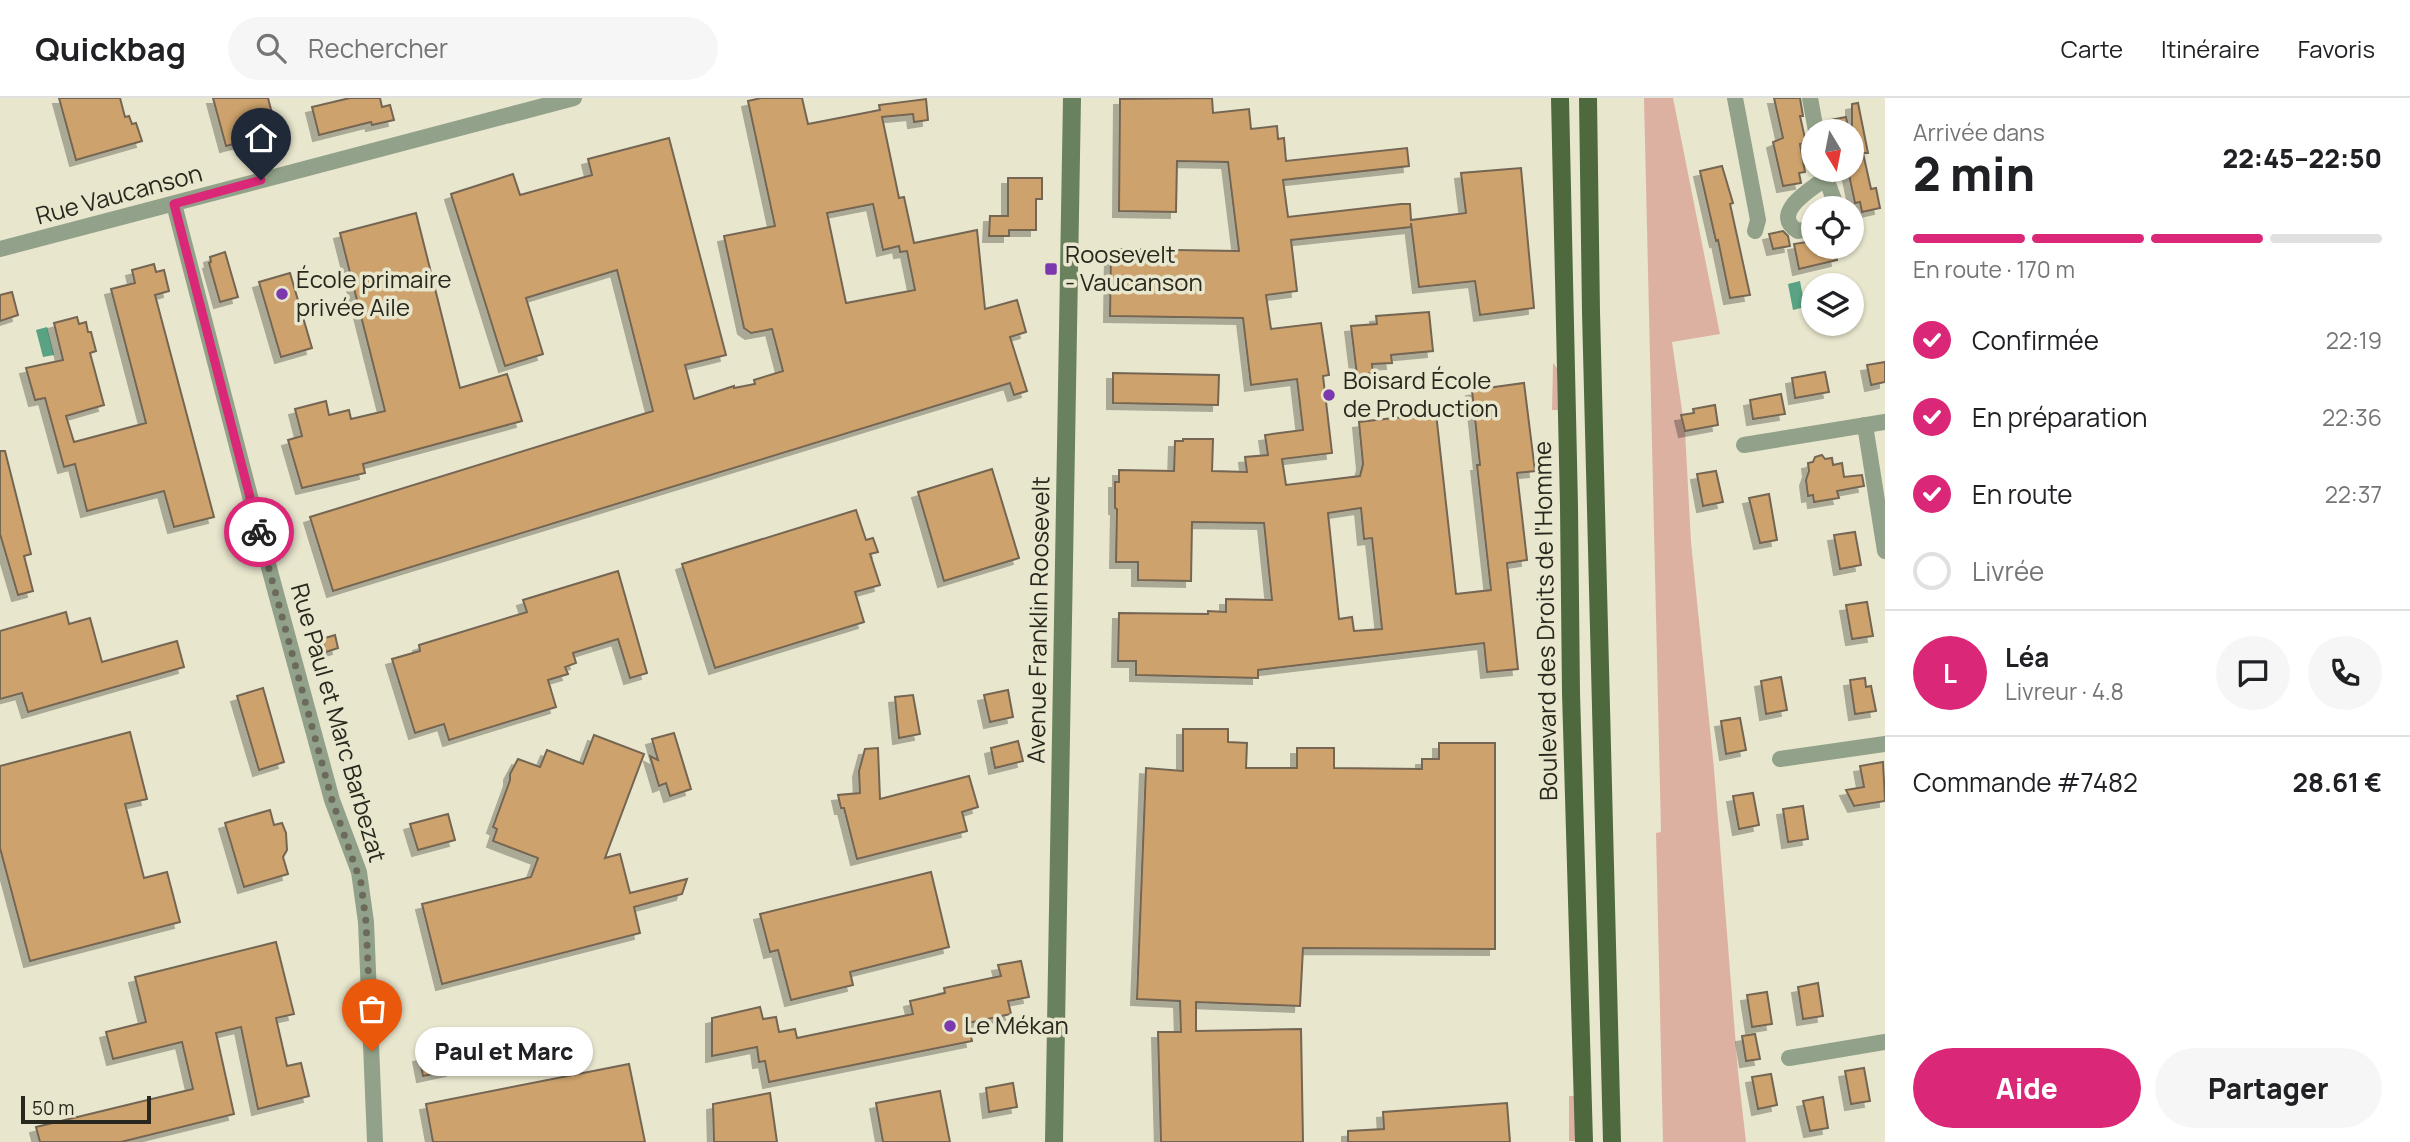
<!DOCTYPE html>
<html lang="fr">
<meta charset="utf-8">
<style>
:root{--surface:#fff;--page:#f6f6f6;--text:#202124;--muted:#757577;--line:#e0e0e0;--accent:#db2777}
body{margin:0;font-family:Manrope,sans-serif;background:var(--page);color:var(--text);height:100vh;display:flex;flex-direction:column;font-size:26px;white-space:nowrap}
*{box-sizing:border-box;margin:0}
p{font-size:23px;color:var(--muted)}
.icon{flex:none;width:38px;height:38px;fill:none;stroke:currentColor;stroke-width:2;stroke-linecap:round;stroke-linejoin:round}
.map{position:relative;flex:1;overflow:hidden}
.sheet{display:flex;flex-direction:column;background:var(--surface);width:525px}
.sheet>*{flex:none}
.needle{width:46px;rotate:170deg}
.controls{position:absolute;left:1801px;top:21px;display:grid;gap:14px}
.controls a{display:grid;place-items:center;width:63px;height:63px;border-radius:50%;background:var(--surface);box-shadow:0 2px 5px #0004;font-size:35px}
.scale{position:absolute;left:21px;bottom:18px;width:130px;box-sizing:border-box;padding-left:7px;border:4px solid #29281e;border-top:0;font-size:19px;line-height:24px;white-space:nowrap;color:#29281e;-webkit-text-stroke:5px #e8e6cd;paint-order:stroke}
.pin{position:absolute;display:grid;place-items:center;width:60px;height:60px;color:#fff;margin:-72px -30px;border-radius:50% 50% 50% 0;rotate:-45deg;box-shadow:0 0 7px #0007}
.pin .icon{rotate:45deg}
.courier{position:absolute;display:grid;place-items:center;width:70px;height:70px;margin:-35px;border:5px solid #db2777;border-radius:50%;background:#fff;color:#222;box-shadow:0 2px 9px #0007}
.bubble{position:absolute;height:49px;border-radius:24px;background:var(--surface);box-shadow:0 2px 5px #0004;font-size:23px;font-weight:800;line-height:49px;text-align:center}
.overview em{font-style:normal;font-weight:800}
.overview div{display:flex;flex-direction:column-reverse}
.overview{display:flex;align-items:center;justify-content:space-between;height:119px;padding:0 28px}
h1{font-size:46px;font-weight:800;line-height:52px}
.bar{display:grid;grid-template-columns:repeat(4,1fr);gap:10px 7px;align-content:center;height:84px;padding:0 28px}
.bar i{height:9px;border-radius:5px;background:var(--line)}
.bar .on{background:var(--accent)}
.bar p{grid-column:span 4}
.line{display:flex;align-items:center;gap:18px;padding:0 28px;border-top:2px solid var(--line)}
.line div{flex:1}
.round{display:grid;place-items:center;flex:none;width:74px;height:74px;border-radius:37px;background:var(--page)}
ol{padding:0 28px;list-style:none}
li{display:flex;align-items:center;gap:21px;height:77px}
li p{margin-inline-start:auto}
li .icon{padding:7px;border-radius:50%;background:var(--accent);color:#fff;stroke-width:4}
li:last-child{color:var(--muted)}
li i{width:38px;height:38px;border:4px solid var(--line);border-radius:50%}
.cta{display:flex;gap:14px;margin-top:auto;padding:14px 28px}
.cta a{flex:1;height:80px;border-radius:42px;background:var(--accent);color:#fff;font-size:28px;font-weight:800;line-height:80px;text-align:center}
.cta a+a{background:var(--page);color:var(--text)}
header{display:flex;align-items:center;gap:42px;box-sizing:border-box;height:98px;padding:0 35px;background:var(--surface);border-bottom:2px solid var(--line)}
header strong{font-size:33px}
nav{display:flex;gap:38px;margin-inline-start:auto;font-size:24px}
.search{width:490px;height:63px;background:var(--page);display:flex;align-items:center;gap:18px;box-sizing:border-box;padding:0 24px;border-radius:38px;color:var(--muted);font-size:26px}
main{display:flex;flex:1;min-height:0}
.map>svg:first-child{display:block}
.green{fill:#ddb1a2}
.water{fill:#59a284}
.building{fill:#cda26c;stroke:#746553;stroke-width:2;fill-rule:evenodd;filter:url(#shadow)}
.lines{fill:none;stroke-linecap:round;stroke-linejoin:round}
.street{stroke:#92a189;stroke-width:16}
.secondary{stroke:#6a815d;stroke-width:18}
.primary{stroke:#4e693d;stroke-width:18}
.done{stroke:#6c6a5b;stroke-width:7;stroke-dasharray:0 12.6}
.route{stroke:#db2777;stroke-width:9}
.poi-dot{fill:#7c39ae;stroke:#e8e6cd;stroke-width:2.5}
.labels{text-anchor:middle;stroke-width:7;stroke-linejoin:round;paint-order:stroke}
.street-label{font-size:24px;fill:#29281e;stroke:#e8e6cd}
.poi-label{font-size:24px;fill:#29281e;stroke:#e8e6cd;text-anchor:start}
</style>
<header>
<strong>Quickbag</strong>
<div class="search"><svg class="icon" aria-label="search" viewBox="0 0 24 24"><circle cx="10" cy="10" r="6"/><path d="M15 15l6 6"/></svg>Rechercher</div>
<nav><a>Carte</a><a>Itinéraire</a><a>Favoris</a></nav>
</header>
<main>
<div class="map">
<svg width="1885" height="1044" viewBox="0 0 1885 1044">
<defs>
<filter id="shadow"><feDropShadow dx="-6" dy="6" stdDeviation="0" flood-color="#0004"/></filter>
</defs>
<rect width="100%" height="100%" fill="#e8e6cd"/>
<g class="green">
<polygon points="1644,0 1673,0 1720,236 1672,244 1685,333 1691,444 1714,671 1738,974 1746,1044 1663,1044 1656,735 1661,734"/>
<polygon points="1553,265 1557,270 1558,312 1552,312"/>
<rect x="1569" y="998" width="6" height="45"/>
</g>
<g class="water">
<polygon points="1800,183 1805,209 1793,212 1788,186"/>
<polygon points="47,229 54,257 43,259 36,232"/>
</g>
<g class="building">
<polygon points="59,0 120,0 125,19 129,18 132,26 136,25 142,43 76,62"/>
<polygon points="213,0 268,0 277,35 226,48"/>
<polygon points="350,0 380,0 382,9 390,7 394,22 372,27 371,24 319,37 312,9"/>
<path d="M 761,0 L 802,0 L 808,26 L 880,12 L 879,7 L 926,1 L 928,22 L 914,24 L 913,16 L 882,19 L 899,100 L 904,99 L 914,145 L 977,132 L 985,211 L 1017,202 L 1026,234 L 1010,239 L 1027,293 L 1014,297 L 1010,285 L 333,493 L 310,419 L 653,313 L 617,172 L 526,200 L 543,256 L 505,268 L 451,96 L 513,76 L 520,97 L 592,77 L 588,61 L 669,40 L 726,257 L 685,267 L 694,301 L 734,288 L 734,290 L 755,286 L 754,282 L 783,273 L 772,231 L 751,235 L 744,230 L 724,138 L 775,128 L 748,3 ZM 873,106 L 883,152 L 899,148 L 900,154 L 907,153 L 915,192 L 846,205 L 827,115 Z"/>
<path d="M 1212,0 L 1213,15 L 1249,11 L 1251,31 L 1277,28 L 1278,41 L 1284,40 L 1286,63 L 1407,50 L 1409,68 L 1283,82 L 1288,119 L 1401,106 L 1410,106 L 1411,122 L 1466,115 L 1461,75 L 1521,70 L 1534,210 L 1480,217 L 1475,183 L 1419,189 L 1411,125 L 1411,129 L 1291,142 L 1297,193 L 1266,197 L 1271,231 L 1321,225 L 1329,277 L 1323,278 L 1332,355 L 1282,361 L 1286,387 L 1360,378 L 1363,366 L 1359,324 L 1436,315 L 1456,496 L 1491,492 L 1477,367 L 1480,367 L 1472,292 L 1524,285 L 1535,373 L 1517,375 L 1527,462 L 1507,465 L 1518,571 L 1487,574 L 1484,545 L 1258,572 L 1258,580 L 1136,577 L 1136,563 L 1118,563 L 1119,515 L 1208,516 L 1208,513 L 1226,514 L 1226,501 L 1272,502 L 1264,425 L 1192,424 L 1191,483 L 1138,482 L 1138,464 L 1116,464 L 1117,411 L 1115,410 L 1115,384 L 1119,384 L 1119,372 L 1174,373 L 1175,343 L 1183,343 L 1183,341 L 1213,341 L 1212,373 L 1247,374 L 1245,359 L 1268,357 L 1265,337 L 1303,332 L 1297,281 L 1251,287 L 1243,220 L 1110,218 L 1111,151 L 1239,153 L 1228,64 L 1177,63 L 1176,114 L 1119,113 L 1120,1 ZM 1361,410 L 1364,441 L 1372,440 L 1382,531 L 1354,533 L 1352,519 L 1339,521 L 1328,415 Z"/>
<polygon points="1774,0 1800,0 1803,18 1800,18 1806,45 1800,46 1805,74 1799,75 1801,85 1783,88 1773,44 1783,40"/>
<polygon points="1858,5 1868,55 1863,55 1871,91 1876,90 1880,110 1862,114 1860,104 1855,105 1848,72 1852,72 1852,6"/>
<polygon points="1846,19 1849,33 1826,33 1825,23"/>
<polygon points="1722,68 1733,105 1730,106 1750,197 1730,200 1718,142 1716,143 1700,73"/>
<polygon points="1008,80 1042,80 1042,101 1036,101 1036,132 1009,132 1009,138 989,138 990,118 1008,118"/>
<polygon points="416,115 460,290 507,276 522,323 363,366 365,375 302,390 288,342 302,338 295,311 326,303 329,317 349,312 351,321 385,313 340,135"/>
<polygon points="1783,133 1788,138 1790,148 1773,151 1769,136"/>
<polygon points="1813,143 1813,149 1834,149 1837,162 1799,171 1794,146"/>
<polygon points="225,154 238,199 220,204 209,165 211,164 210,159"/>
<polygon points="154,166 156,174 164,172 169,193 155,197 214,419 174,429 164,393 87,413 75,366 64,369 45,300 35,302 26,270 63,262 54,225 77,219 79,226 86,224 88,234 91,234 96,253 90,255 104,307 66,318 74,344 146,325 111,191 135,185 132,172"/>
<polygon points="290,175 312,250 281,259 259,184"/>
<polygon points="12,194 18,217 0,223 0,197"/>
<polygon points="1429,214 1433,253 1391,257 1392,265 1372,266 1373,275 1357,277 1351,228 1377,226 1376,218"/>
<polygon points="1885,264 1885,284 1871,287 1867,267"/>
<polygon points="1825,274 1829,294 1795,300 1792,280"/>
<polygon points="1113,275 1219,277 1218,307 1113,305"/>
<polygon points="1781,296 1785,316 1753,321 1750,302"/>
<polygon points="1715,307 1718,327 1685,333 1681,317 1694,315 1693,311"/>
<polygon points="0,353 5,353 31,456 24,458 33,493 18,497 0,436"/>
<polygon points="1822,357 1825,361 1832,360 1833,367 1842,365 1844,379 1862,377 1864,388 1837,393 1839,400 1814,404 1813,397 1808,398 1806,382 1809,373 1808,365 1813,364 1815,359"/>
<polygon points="992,371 1019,460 944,483 918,394"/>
<polygon points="1716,373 1723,404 1703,408 1697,376"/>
<polygon points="1769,396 1777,442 1760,445 1749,400"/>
<polygon points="856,412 866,442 873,440 878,454 870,456 880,487 855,494 864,524 715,570 682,466"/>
<polygon points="1855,434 1861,467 1840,471 1834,437"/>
<polygon points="618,473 647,575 630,580 618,541 573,555 576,565 565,569 568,576 548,582 556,609 449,642 444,626 415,635 392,561 420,553 419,547 527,514 523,502"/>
<polygon points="1867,504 1873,538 1852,541 1846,507"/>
<polygon points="66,514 69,526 90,520 102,564 177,543 184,569 28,614 22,595 0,601 0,533"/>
<polygon points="335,537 338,550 326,554 322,541"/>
<polygon points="1781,579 1787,612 1766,616 1761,583"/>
<polygon points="1865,580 1866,589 1871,588 1876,613 1855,616 1850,582"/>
<polygon points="263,590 284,664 259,672 237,598"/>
<polygon points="1008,592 1013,619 990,624 984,597"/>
<polygon points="913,597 920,636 899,640 895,599"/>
<polygon points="1740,620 1746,652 1726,656 1721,623"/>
<polygon points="1183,631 1228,631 1228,644 1247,645 1246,670 1297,670 1297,650 1334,650 1334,670 1422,671 1422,661 1439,661 1439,645 1495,645 1495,851 1303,850 1300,908 1196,904 1196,933 1301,931 1303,1044 1161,1044 1158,934 1181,934 1180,903 1137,901 1146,670 1183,673"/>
<polygon points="130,634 147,701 125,706 144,780 167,774 180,824 30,863 0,750 0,668"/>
<polygon points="674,635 691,691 670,698 666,685 659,688 650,658 658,662 652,641"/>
<polygon points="594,637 644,656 605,760 620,756 630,795 687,781 682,796 634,809 640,835 442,886 422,806 531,779 538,760 493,743 497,731 493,729 510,682 510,676 518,661 540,669 547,652 583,666"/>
<polygon points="1018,643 1023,663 995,670 991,650"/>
<polygon points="878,650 880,701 969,678 978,709 962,714 967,733 857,761 844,710 841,710 838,697 860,695 859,673 865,651"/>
<polygon points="1883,664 1885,703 1854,708 1846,692 1864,689 1860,668"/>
<polygon points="1753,695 1759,727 1739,731 1733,698"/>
<polygon points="1803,708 1808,741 1788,744 1783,711"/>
<polygon points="270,712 274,727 282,725 286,735 287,752 283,759 288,776 244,789 225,725"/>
<polygon points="448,716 455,742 418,752 410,726"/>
<polygon points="931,774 949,849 850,874 853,887 791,902 778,852 770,854 760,816"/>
<polygon points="276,844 294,916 276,920 287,968 301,965 309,998 258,1011 241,929 216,935 234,1016 121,1044 40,1044 36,1029 193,991 182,944 113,961 106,934 146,924 135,879"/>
<polygon points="1021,863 1029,899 1008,903 1011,916 968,925 972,943 769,984 765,963 759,964 757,949 712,958 712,920 760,909 763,921 776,919 779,934 795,931 797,940 913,916 910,903 945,895 944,890 1001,878 998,867"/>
<polygon points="1818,885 1823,918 1803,921 1798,889"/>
<polygon points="1767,894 1772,926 1752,929 1747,897"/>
<polygon points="1755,936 1760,961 1746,963 1742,938"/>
<polygon points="448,952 452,972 423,978 419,958"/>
<polygon points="629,966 645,1044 433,1044 426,1006"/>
<polygon points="1864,970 1870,1003 1851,1006 1845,973"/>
<polygon points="1771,976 1777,1007 1758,1011 1752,979"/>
<polygon points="1013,985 1017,1009 989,1014 986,990"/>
<polygon points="940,993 950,1044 883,1044 876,1005"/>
<polygon points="770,995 777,1044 714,1044 713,1006"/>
<polygon points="1823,999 1828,1030 1810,1033 1803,1003"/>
<polygon points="1507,1005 1510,1044 1348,1044 1348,1033 1384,1031 1383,1014"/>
</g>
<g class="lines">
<g class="street">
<polyline points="1735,0 1758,122 1755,133"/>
<polyline points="1810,0 1816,33"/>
<polyline points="1823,72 1837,110"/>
<polyline points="174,106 258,429 332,702 359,774 366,824 375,1044"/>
<path d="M 1813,130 L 1798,133 C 1769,116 1811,91 1825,81"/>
<polyline points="0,151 574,0"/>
<polyline points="1865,327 1885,453"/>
<polyline points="1744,347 1885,324"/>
<polyline points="1780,661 1885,646"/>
<polyline points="1789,960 1885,944"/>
</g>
<polyline class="secondary" points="1054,1044 1072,0"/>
<g class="primary">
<polyline points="1560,0 1569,408 1571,595 1584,1044"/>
<polyline points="1588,0 1591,214 1612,1044"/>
</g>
</g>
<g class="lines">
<polyline class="done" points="259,434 332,702 361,785 366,824 372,953"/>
<polyline class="route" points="259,434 174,106 261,82"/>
</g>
<g class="poi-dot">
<rect x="1044" y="164" width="14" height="14" rx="3.5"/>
<circle cx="282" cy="196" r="7"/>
<circle cx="1329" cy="297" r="7"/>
<circle cx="950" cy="928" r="7"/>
</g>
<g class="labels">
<g class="street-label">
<text transform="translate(119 97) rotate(-15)" y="8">Rue Vaucanson</text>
<text transform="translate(1039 522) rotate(-89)" y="8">Avenue Franklin Roosevelt</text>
<text transform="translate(1546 523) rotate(-91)" y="8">Boulevard des Droits de l'Homme</text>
<text transform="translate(338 625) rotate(74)" y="8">Rue Paul et Marc Barbezat</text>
</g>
<g class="poi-label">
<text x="1065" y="165">Roosevelt<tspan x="1065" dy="28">- Vaucanson</tspan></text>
<text x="296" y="190">École primaire<tspan x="296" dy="28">privée Aile</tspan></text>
<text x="1343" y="291">Boisard École<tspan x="1343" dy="28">de Production</tspan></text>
<text x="964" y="936">Le Mékan</text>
</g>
</g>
</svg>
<div class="controls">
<a><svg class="needle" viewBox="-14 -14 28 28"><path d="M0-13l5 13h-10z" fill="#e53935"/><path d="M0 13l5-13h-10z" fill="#757577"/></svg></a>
<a><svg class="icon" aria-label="locate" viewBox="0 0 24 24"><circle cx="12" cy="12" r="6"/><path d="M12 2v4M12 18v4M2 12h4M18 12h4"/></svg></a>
<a><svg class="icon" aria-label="layers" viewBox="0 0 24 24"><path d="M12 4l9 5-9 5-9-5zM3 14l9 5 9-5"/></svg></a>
</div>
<div class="scale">50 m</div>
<div class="pin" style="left:372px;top:953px;background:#ea580c"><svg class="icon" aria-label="bag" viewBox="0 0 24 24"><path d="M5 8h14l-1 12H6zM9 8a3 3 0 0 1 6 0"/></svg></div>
<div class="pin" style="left:261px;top:82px;background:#1f2937"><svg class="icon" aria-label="home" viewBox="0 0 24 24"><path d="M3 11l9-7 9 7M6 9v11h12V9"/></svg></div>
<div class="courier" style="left:259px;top:434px"><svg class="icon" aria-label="bike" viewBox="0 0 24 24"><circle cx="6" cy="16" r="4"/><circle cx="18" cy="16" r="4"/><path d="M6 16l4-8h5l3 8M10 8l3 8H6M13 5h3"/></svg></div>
<div class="bubble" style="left:415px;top:929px;width:178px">Paul et Marc</div>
</div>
<section class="sheet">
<div class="overview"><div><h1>2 min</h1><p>Arrivée dans</p></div><em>22:45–22:50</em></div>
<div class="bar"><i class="on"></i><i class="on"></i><i class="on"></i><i></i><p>En route · 170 m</p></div>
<ol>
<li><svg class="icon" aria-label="check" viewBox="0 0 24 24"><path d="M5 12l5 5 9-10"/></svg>Confirmée<p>22:19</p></li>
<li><svg class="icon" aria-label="check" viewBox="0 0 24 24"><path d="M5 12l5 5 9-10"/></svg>En préparation<p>22:36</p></li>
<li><svg class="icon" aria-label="check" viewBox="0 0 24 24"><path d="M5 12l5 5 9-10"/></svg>En route<p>22:37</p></li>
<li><i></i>Livrée</li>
</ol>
<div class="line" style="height:126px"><b class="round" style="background:var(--accent);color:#fff">L</b><div><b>Léa</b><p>Livreur · 4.8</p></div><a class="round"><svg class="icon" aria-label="chat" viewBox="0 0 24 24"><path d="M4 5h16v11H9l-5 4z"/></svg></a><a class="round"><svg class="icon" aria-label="phone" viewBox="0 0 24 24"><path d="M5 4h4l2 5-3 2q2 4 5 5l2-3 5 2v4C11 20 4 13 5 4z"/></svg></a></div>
<div class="line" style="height:91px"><div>Commande #7482</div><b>28.61 €</b></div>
<div class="cta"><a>Aide</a><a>Partager</a></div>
</section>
</main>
